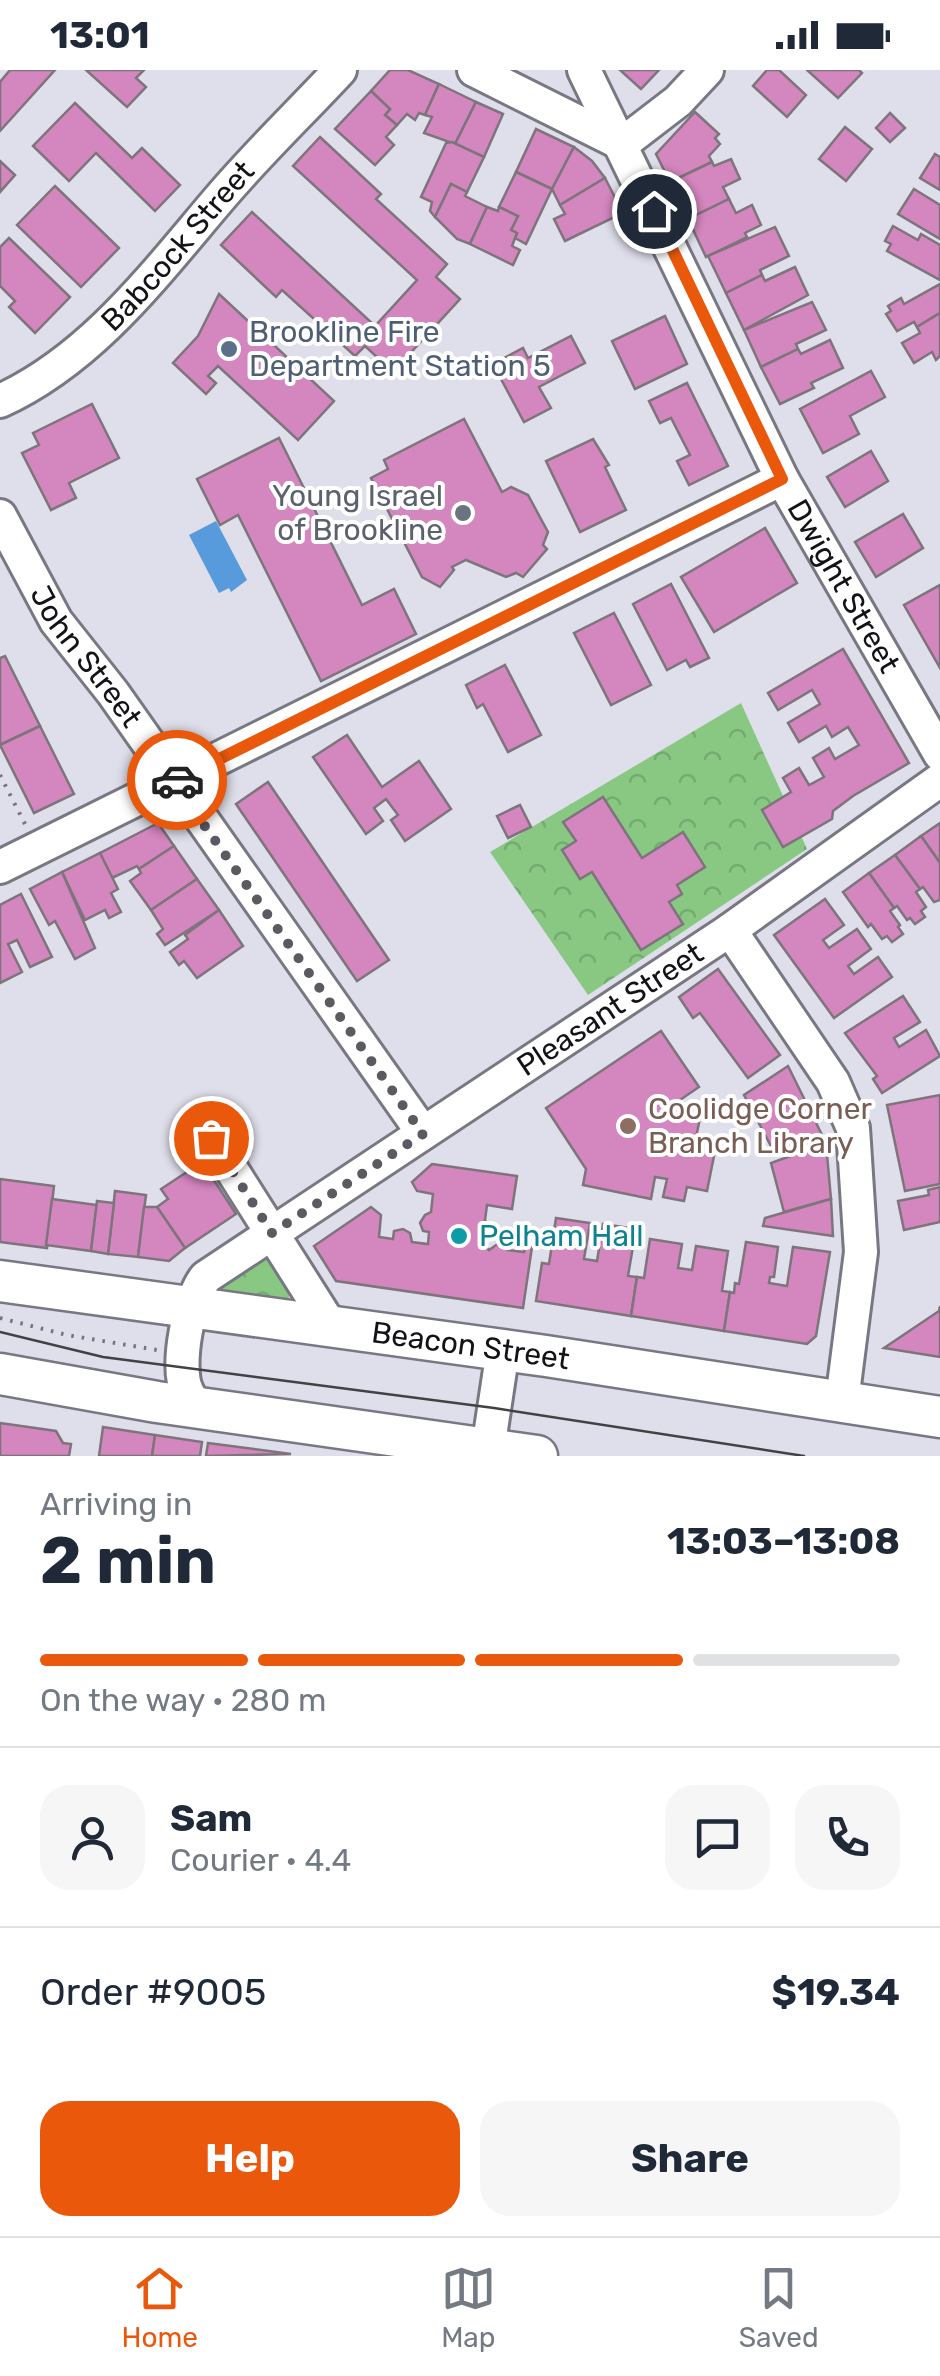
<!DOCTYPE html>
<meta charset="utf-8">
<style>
:root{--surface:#fff;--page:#f6f6f7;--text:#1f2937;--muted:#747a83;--line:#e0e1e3;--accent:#ea580c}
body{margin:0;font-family:Rubik,sans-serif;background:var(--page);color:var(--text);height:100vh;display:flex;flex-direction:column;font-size:38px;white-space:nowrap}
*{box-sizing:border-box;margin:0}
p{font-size:32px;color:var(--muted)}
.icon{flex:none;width:55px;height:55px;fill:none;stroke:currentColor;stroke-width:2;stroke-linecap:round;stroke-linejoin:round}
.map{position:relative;height:1386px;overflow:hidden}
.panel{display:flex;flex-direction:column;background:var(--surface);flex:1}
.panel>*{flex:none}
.pin{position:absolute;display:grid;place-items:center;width:85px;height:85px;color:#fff;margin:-42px;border:5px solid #fff;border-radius:50%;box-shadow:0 2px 10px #0007}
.courier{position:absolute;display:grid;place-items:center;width:100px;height:100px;margin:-50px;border:8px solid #ea580c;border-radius:50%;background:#fff;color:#222;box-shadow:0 2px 12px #0007}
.headline em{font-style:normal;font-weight:700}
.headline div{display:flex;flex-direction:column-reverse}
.headline{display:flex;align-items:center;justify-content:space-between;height:170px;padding:0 40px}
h1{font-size:65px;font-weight:700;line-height:75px}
.bar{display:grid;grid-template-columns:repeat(4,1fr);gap:15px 10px;align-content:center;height:120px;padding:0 40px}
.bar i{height:12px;border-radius:8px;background:var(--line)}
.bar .current{background:var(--accent)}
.bar p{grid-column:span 4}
.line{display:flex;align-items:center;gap:25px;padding:0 40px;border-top:2px solid var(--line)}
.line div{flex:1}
.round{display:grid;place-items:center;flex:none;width:105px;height:105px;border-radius:30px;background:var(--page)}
.primary-button{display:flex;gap:20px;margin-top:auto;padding:20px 40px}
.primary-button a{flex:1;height:115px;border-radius:30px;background:var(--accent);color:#fff;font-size:40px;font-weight:700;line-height:115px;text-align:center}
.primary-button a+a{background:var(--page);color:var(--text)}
.status{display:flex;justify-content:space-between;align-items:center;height:70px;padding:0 50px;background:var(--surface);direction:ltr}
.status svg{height:28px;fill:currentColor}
.tabs{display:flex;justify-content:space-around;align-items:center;height:140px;border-top:2px solid var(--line);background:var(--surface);font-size:28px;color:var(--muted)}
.tabs a{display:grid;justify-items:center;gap:5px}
.tabs .current{color:var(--accent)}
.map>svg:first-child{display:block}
.park{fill:url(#park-crowns)}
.water{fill:#589bdc}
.building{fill:#d486bf;stroke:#7e747b;stroke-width:2.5}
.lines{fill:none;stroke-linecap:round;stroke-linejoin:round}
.minor-casing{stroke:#787882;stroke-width:38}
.major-casing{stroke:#787882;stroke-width:45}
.path{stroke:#74747c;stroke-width:4;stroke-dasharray:2.5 8;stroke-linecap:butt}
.minor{stroke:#fff;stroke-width:32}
.major{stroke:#fff;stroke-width:40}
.tram{stroke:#414146;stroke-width:2.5}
.done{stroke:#5a5a61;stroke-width:10;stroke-dasharray:0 18}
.route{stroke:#ea580c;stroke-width:12}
.service-dot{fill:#5c6f8a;stroke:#fff;stroke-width:4}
.worship-dot{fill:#6b7280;stroke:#fff;stroke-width:4}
.education-dot{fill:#8d6e63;stroke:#fff;stroke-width:4}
.culture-dot{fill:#0f9aa8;stroke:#fff;stroke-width:4}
.labels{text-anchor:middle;stroke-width:8;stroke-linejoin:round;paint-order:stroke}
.street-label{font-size:30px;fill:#131317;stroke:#fff}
.service-label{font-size:30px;fill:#4e5e75;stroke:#fff;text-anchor:start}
.worship-label{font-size:30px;fill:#5b616d;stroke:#fff;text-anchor:end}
.education-label{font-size:30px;fill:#785e54;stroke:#fff;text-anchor:start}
.culture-label{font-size:30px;fill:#0d838f;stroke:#fff;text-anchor:start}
</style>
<div class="status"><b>13:01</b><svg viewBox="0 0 49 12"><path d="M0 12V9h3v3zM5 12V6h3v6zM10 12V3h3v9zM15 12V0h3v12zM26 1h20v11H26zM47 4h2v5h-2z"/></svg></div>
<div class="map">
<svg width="940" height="1386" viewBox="0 0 940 1386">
<defs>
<pattern id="park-crowns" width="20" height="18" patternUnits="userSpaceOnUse" patternTransform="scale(2.5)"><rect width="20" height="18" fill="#88c882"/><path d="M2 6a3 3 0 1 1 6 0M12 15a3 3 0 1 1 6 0" fill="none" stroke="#74ab70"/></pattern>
</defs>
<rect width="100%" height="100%" fill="#dedfea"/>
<g class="park">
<polygon points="741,633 807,779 588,925 490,782"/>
<polygon points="262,1186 270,1191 290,1222 288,1231 217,1226 214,1218"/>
</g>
<polygon class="water" points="216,451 247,510 231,522 229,518 219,523 189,465"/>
<g class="building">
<polygon points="10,0 55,0 0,61 0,12"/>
<polygon points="86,0 144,0 136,8 146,17 127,37"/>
<polygon points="390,0 408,0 439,14 425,45 419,43 415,50 407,44 397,55 385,45 390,39 371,21"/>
<polygon points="620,0 659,0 641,19"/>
<polygon points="767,0 779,0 806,25 787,47 753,16"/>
<polygon points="807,0 859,0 862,3 838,28"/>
<polygon points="439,14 476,32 455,74 424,63 432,47 425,45"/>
<polygon points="371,21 390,39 385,45 397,55 386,67 394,75 375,95 335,59"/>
<polygon points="476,32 503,44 484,87 455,74"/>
<polygon points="75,33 132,88 142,78 180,115 155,141 96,83 69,111 33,76"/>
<polygon points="695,42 719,64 715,68 720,74 709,86 712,92 670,112 656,84"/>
<polygon points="890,43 905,58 890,72 876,58"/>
<polygon points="845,57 872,79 846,111 819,89"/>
<polygon points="536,59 574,77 552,119 516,102"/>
<polygon points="320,67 381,124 376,129 447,194 436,207 460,229 393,302 365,276 355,286 282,220 276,227 221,175 252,142 375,256 417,210 293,96"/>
<polygon points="452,72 484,87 467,122 451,114 435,147 430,141 432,132 421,127 446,73"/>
<polygon points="574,77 592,91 605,108 560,135 552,119"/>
<polygon points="935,84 940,87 940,120 920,108"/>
<polygon points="731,89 740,109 723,117 729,129 688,149 670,112 712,92 714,96"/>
<polygon points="0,91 15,105 0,122"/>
<polygon points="516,102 552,119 526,174 515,168 517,163 511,160 518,146 499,137"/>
<polygon points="605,108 623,143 565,171 554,149 565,144 560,135"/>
<polygon points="451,114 467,122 465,126 487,137 470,174 457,169 435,147"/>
<polygon points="55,116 119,178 81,217 17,155"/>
<polygon points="914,119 940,135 940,169 898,144"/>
<polygon points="729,129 736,143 752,135 761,155 745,163 747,167 706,187 688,149"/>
<polygon points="487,137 498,141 499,137 518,146 511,160 517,163 512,176 520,180 513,195 470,174"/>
<polygon points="893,156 918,170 921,164 940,175 940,210 887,181 891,174 885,171"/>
<polygon points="775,157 789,186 760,200 762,205 726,223 708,186"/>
<polygon points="9,168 70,227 35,263 9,237 15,231 0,216 0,177"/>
<polygon points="795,197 808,225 744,260 726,223 762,205 765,211"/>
<polygon points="940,214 940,243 917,257 914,252 897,261 886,244 891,241 888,236 901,228 904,234"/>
<polygon points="219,224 334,331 298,370 218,296 208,306 216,313 206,324 173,293 198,266"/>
<polygon points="812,232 826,260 796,274 798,279 761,297 744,260"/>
<polygon points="940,243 940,286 936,290 932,282 914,293 902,273 920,263 917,257"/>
<polygon points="665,246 687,294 635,319 612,271"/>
<polygon points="571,266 585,293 539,317 551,338 524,352 493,294 523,278 528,288"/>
<polygon points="830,270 843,298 811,313 814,318 780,334 761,297 798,279 801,284"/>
<polygon points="871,301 885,327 850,346 859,364 823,383 800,339"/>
<polygon points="687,313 728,396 689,415 677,391 690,385 671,348 660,353 649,331"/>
<polygon points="92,334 119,388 69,413 76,428 51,440 22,383 39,375 33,363"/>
<polygon points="464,349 502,422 511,417 528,425 548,462 543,475 547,479 523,507 516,503 506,507 466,490 452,497 454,500 440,517 422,507 371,408 388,399 384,390"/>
<polygon points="279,368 362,535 394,519 416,564 321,611 238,445 220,455 197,409"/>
<polygon points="593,369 609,395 605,397 626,440 580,462 546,391"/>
<polygon points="871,381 888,411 845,437 827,407"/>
<polygon points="903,444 923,478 876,507 855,472"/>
<polygon points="765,458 797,513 714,562 681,507"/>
<polygon points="671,514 709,588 690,597 686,590 667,600 633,534"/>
<polygon points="940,515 940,598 904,535"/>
<polygon points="614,543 651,615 611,635 574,563"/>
<polygon points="843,579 909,693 853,726 833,741 832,749 783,777 762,740 791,722 783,708 799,698 809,715 824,707 813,688 829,678 835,689 859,675 848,657 832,667 826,656 799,672 788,653 820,634 812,620 778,640 768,623"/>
<polygon points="5,586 40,656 0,675 0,588"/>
<polygon points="505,595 541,665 508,682 483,634 477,638 466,615"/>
<polygon points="40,656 74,724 34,743 0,675"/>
<polygon points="347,665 382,717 419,691 451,739 405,771 391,750 398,745 386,729 374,738 383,751 366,764 313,687"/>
<polygon points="268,712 389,890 357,911 236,734"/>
<polygon points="603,727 642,788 683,762 705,797 677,815 682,824 669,832 683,854 641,880 592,802 580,809 562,780 576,771 563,752"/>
<polygon points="520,735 531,757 508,768 497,746"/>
<polygon points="158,753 174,776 139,799 137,796 112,808 100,783"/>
<polygon points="940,753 940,793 921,766"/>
<polygon points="921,766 940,793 940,830 934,832 923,817 920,819 895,785"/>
<polygon points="174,776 197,809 151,840 130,811 141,803 139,799"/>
<polygon points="100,783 118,819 111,823 121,842 109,848 105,840 85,850 62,802"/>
<polygon points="895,785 920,819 916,822 926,837 921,841 925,847 915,854 910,848 907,850 897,836 894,838 869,803"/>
<polygon points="62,802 95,878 75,889 55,851 49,855 30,819"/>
<polygon points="869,803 894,838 890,841 900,855 898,857 903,864 892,872 887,866 882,869 871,854 868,857 843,822"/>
<polygon points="197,809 219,840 165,875 157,864 163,859 151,840"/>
<polygon points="21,824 52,887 30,897 17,870 8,874 22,902 0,913 0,835"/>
<polygon points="825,829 844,855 823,870 829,878 857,859 871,879 848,896 854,904 878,887 892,907 834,948 774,865"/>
<polygon points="219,840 243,876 197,908 184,891 179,895 170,882 188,869 185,865"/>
<polygon points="718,899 780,985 748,1008 700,943 693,948 679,927"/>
<polygon points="903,926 920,952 894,968 899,977 926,960 940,986 882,1023 873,1009 877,1006 845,963"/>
<polygon points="661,961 699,1017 680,1030 684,1035 702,1039 695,1072 716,1076 707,1121 687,1117 684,1131 663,1127 667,1109 655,1107 651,1129 583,1115 586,1099 546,1038"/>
<polygon points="788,996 826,1073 806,1079 804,1074 773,1080 744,1025"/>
<polygon points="940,1025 940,1114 905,1121 887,1035"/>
<polygon points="826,1073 831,1129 784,1142 771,1093"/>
<polygon points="202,1092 236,1144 185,1178 157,1137 168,1129 161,1119"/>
<polygon points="432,1094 517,1106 512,1139 487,1135 485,1150 491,1162 482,1173 489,1180 499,1173 508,1180 524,1182 525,1176 532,1177 523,1238 336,1211 314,1176 371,1137 381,1145 379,1167 393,1169 394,1161 403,1159 410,1163 412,1172 428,1174 429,1162 423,1161 420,1153 425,1145 431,1142 433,1124 417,1121 412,1112"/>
<polygon points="0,1109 54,1116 47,1178 0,1172"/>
<polygon points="940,1117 940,1152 904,1160 898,1131 929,1125 928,1120"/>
<polygon points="115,1121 146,1125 138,1187 108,1184"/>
<polygon points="52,1129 97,1135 91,1181 46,1175"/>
<polygon points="831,1129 833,1166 763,1156 765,1148"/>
<polygon points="97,1131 114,1133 108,1184 91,1181"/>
<polygon points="144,1137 157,1137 185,1178 169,1191 138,1187"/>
<polygon points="556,1148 590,1153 584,1189 597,1191 603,1154 636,1159 628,1206 637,1207 631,1246 536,1231 542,1193 549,1194"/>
<polygon points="650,1169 682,1174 678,1198 692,1200 696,1176 728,1181 722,1221 730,1222 724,1261 631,1246 637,1207 644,1208"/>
<polygon points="746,1172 778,1177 774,1207 770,1207 769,1213 787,1216 793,1177 830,1182 816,1266 807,1274 724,1261 730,1222 734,1223 735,1213 739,1214"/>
<polygon points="940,1236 940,1287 884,1278 939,1241"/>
<polygon points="0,1353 56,1361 63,1373 71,1374 69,1386 0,1386"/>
<polygon points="103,1357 155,1365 152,1386 99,1386"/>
<polygon points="155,1365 202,1372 200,1386 152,1386"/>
<polygon points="208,1373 291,1384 206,1386"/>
</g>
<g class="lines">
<g class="minor-casing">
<g id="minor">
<polyline points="474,0 622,74"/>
<path id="s1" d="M 584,0 L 782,409 L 940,684"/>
<polyline points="622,74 678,31 707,0"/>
<path id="s2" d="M 0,331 C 92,289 155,204 219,129 C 257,84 300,43 340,0"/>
<path id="s3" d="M 0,446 L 56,551 L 113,623 L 423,1063"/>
<polyline points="0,797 782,409"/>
<polyline points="730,860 833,1012 853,1058 861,1182 842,1331"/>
<polyline points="211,1067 330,1255"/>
<path id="s4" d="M 203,1339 C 196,1334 190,1329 187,1321 C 175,1297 189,1226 206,1207 L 730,860 L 940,710"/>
<polyline points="487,1386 503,1280"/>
</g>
</g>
<g class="major-casing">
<g id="major">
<path id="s5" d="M 0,1211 L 546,1286 L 940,1347"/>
<polyline points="0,1304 157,1332 537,1386"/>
</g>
</g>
<g class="path">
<polyline points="0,705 25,754"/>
<polyline points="0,1248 67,1265 157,1280"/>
</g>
<use href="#minor" class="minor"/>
<use href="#major" class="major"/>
<polyline class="tram" points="0,1262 103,1287 494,1338 804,1386"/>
</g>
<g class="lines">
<polyline class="done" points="177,710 192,738 423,1064 272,1163 211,1068"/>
<polyline class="route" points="177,710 782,409 654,141"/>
</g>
<circle class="service-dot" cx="229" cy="279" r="10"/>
<circle class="worship-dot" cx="463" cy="443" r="10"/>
<circle class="education-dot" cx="628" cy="1056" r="10"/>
<circle class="culture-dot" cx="459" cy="1166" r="10"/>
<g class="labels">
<g class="street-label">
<text dy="10" stroke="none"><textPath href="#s2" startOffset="238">Babcock Street</textPath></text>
<text dy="10" stroke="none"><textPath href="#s1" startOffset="578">Dwight Street</textPath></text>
<text dy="10" stroke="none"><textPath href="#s3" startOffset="165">John Street</textPath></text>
<text dy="10" stroke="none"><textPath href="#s4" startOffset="628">Pleasant Street</textPath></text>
<text dy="10" stroke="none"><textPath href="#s5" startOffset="475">Beacon Street</textPath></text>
</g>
<g class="service-label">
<text x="249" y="272">Brookline Fire<tspan x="249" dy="34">Department Station 5</tspan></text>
</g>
<g class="worship-label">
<text x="443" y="436">Young Israel<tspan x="443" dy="34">of Brookline</tspan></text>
</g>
<g class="education-label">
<text x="648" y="1049">Coolidge Corner<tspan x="648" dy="34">Branch Library</tspan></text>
</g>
<g class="culture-label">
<text x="479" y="1176">Pelham Hall</text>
</g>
</g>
</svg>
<div class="pin" style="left:211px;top:1068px;background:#ea580c"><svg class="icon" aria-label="bag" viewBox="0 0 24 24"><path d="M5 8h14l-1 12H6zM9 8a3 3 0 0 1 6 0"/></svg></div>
<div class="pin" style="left:654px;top:141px;background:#1f2937"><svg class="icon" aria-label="home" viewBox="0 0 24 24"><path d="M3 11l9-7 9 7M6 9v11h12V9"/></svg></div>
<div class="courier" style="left:177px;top:710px"><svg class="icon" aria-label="car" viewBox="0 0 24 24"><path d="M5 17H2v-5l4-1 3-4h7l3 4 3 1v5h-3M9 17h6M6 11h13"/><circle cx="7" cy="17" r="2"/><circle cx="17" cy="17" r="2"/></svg></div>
</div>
<section class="panel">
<div class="headline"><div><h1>2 min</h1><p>Arriving in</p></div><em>13:03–13:08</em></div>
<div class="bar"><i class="current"></i><i class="current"></i><i class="current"></i><i></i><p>On the way · 280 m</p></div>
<div class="line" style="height:180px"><a class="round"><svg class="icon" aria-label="person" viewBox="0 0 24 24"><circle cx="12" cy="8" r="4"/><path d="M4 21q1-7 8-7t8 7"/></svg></a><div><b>Sam</b><p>Courier · 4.4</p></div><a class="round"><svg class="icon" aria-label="chat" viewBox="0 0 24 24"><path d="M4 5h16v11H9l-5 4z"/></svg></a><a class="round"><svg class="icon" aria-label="phone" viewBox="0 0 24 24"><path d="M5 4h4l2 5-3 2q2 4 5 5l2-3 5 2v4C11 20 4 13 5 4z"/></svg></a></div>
<div class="line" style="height:130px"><div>Order #9005</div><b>$19.34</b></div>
<div class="primary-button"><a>Help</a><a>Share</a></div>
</section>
<nav class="tabs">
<a class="current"><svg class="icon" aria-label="home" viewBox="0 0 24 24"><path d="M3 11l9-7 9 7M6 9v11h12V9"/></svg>Home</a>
<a><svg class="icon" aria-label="map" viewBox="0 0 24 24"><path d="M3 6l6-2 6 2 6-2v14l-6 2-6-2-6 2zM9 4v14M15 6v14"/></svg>Map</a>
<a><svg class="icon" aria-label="saved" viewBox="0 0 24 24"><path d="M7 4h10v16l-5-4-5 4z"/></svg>Saved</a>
</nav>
